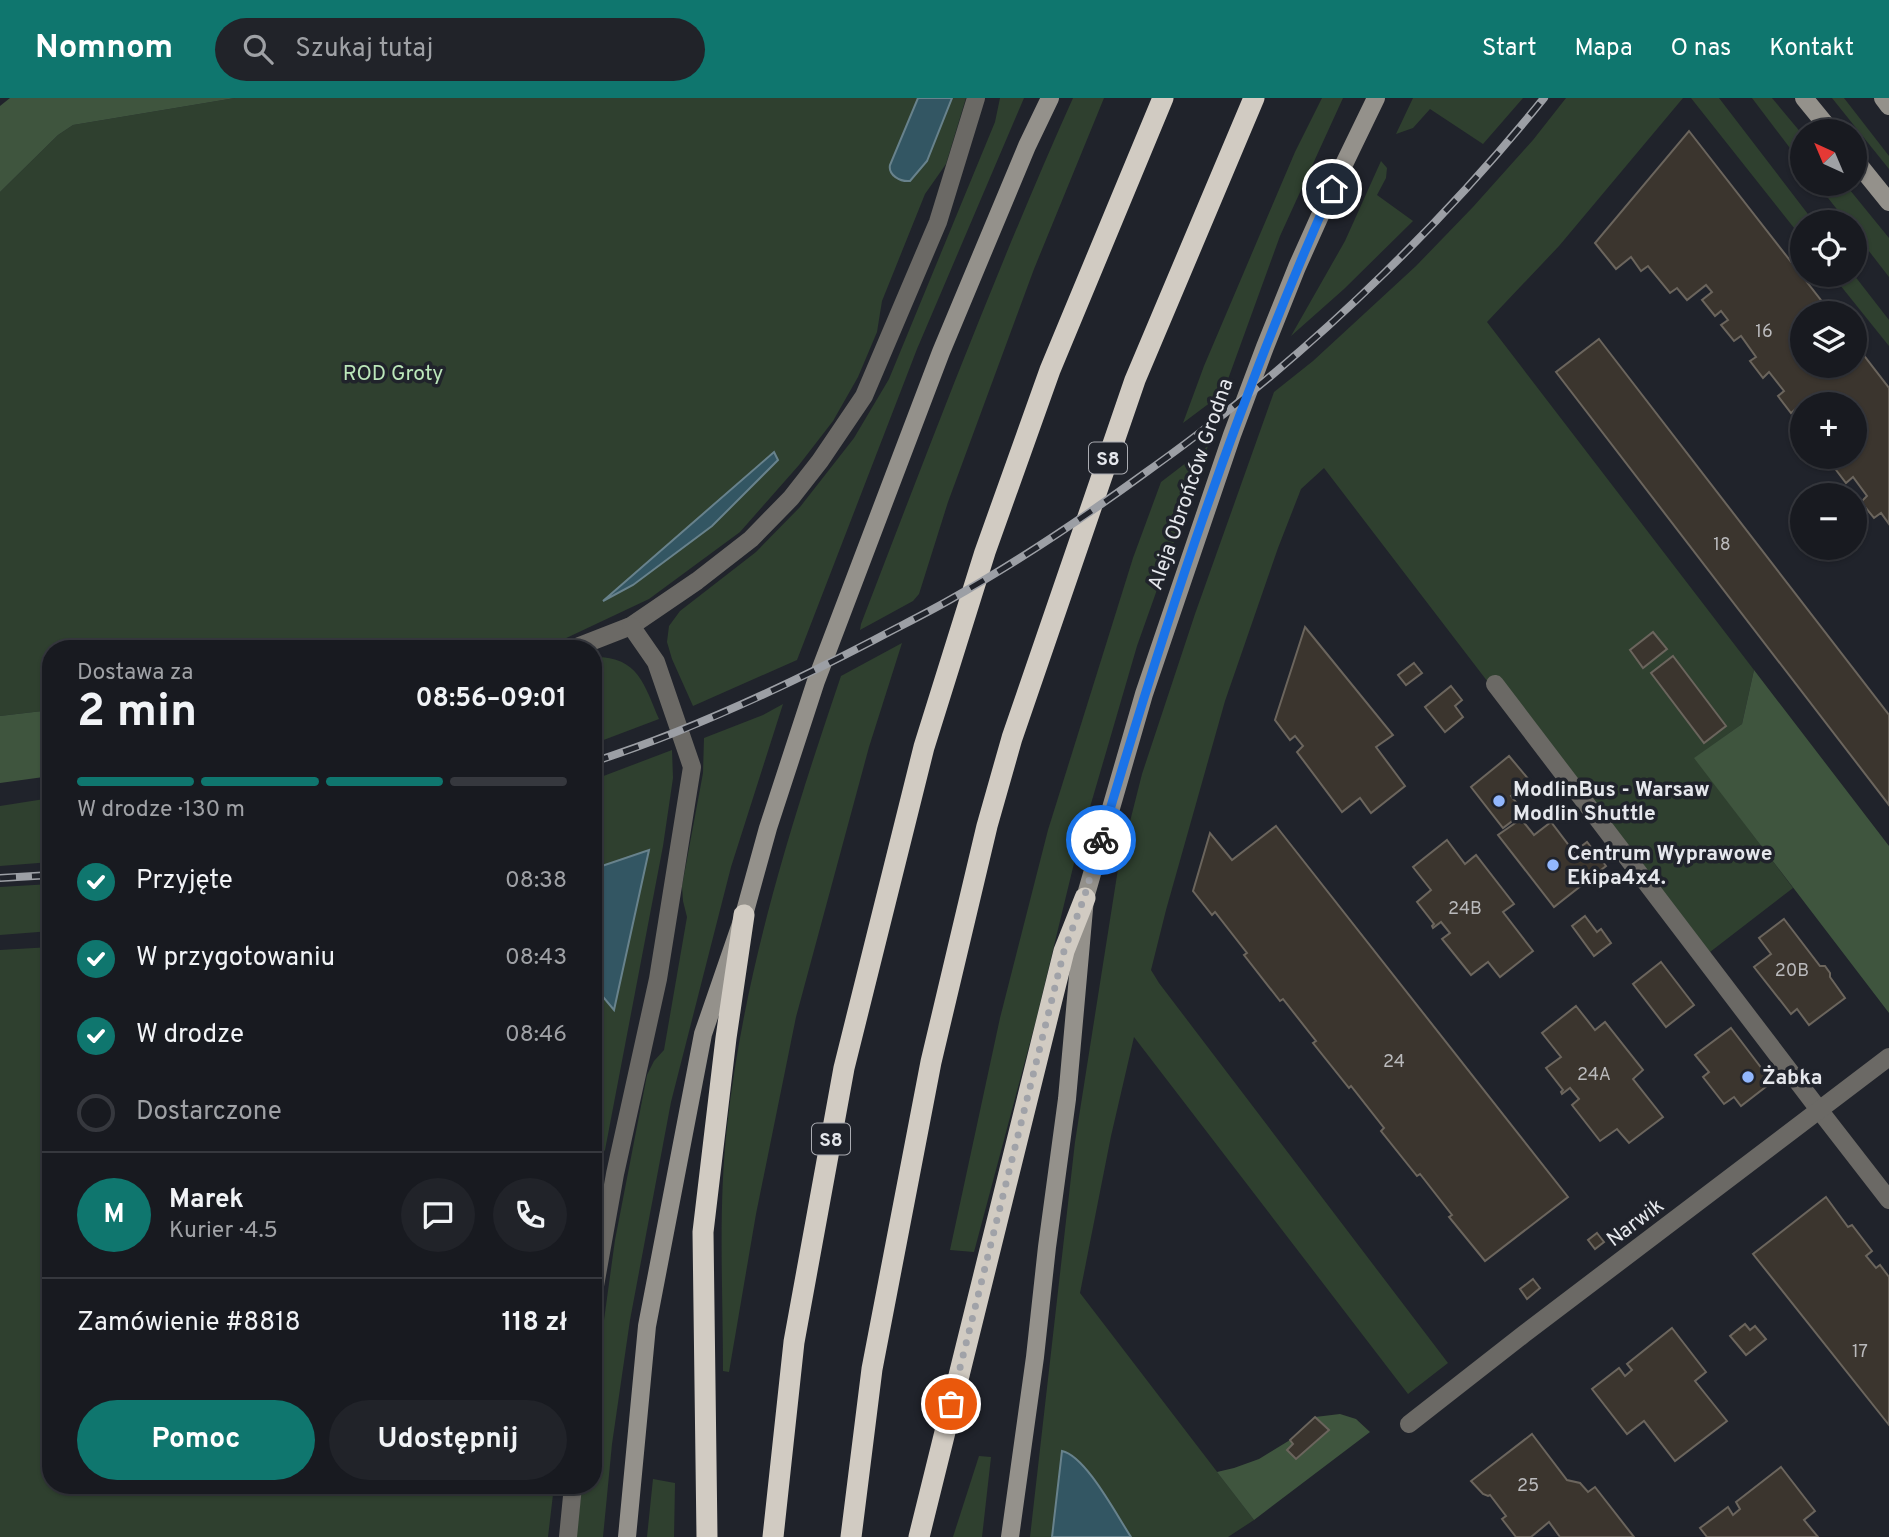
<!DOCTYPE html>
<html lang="pl">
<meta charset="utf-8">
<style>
:root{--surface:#181a20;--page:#212329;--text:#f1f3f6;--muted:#9fa1a5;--line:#36383e;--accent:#0f766e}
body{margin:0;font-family:Overpass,sans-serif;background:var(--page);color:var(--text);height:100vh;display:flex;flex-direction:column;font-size:26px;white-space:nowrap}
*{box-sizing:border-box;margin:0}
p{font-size:23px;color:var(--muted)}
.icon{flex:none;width:38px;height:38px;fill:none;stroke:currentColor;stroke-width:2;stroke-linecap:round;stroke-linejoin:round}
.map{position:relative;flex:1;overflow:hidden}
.drawer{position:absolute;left:42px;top:542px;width:560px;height:854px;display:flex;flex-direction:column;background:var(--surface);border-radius:28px;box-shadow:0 2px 5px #0004,0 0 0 2px var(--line)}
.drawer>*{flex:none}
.needle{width:46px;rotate:316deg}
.fabs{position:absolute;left:1790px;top:21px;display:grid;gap:14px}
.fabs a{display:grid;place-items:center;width:77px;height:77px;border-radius:50%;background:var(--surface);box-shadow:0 2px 5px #0004,0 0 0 2px var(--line);font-size:35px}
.pin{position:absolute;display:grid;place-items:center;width:60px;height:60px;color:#fff;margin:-30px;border:4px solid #fff;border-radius:50%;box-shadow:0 2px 7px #0007}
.courier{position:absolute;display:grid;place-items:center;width:70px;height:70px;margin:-35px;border:5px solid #1a73e8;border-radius:50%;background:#fff;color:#222;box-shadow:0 2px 9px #0007}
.headline em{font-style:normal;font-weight:700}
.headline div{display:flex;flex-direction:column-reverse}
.headline{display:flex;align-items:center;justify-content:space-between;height:119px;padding:0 35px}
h1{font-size:46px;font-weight:700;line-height:52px}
.bar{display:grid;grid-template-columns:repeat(4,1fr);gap:10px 7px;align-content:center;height:84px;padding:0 35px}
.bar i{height:9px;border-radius:5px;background:var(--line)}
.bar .current{background:var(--accent)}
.bar p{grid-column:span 4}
.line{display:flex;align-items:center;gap:18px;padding:0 35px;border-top:2px solid var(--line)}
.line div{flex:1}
.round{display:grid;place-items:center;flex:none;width:74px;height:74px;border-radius:37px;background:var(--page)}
ol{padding:0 35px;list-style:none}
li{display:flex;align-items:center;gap:21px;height:77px}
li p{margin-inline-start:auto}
li .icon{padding:7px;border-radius:50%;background:var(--accent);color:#fff;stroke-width:4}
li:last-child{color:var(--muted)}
li i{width:38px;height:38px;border:4px solid var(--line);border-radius:50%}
.button{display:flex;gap:14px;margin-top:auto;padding:14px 35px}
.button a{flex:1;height:80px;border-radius:42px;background:var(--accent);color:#fff;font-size:28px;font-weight:700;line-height:80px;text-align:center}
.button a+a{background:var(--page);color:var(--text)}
header{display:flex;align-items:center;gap:42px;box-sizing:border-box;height:98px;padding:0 35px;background:var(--accent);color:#fff}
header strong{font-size:33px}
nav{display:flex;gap:38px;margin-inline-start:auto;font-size:24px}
.search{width:490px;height:63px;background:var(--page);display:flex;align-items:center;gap:18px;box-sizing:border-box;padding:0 24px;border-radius:38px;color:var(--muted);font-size:26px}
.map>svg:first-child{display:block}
.green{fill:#2f402f}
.forest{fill:#3f553e}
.water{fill:#335663;stroke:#68828c;stroke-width:2}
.building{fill:#3b352e;stroke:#6b655d;stroke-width:2}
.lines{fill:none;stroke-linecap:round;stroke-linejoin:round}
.lane{stroke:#6b6965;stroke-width:18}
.street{stroke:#6b6965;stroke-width:18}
.secondary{stroke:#94918b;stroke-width:18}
.highway{stroke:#d1cbc2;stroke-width:21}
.rail-casing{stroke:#9c9fa5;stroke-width:8}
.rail{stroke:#20232b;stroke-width:5;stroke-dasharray:16;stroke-linecap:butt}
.done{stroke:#a0a2a8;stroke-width:7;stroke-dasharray:0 12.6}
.route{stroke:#1a73e8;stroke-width:9}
.poi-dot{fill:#92b7fd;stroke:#20232b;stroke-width:2.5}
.labels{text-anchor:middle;stroke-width:7;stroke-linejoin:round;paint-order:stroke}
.number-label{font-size:18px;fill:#bababc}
.shield{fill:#20232b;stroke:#aaacb2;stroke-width:2}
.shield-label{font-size:19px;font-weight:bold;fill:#e5e7ec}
.park-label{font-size:21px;fill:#bbe7ba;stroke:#20232b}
.street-label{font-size:21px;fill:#e5e7ec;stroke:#20232b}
.poi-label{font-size:21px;font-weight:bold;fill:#e5e7ec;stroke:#20232b;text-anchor:start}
</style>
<header>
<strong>Nomnom</strong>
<div class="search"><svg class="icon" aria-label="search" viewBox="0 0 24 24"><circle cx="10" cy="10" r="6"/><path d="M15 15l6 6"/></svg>Szukaj tutaj</div>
<nav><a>Start</a><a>Mapa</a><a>O nas</a><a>Kontakt</a></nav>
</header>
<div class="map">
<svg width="1889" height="1439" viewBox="0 0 1889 1439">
<rect width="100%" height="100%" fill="#20232b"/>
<g class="green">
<polygon points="235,0 918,0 890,67 927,63 952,0 966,0 946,66 925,96 882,203 877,234 858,279 833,323 799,367 740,434 649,501 543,551 51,551 51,612 0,618 0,94 58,37 73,27"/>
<polygon points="1000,0 1024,0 917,251 797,562 693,608 672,561 667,544 669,528 680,513 756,454 800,409 854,340 889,281 995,24"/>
<path d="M 1073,0 L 1104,0 L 1034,171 L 948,404 L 919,496 L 913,503 L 860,532 L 861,526 C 929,349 996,172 1073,0 Z"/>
<polygon points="1322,0 1343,0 1280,138 1223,295 1183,325 1204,268 1295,54"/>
<polygon points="1413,0 1523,0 1483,46 1430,11 1413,30 1396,36"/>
<polygon points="1566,0 1683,0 1559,148 1487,224 1754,572 1742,626 1695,660 1793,790 1710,854 1546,660 1324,370 1301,391 1278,450 1225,603 1166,812 1151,872 1159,885 1448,1265 1408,1296 1134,939 1111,1038 1080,1195 1254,1422 1228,1439 1030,1439 1075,1044 1118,771 1142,676 1195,516 1274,294 1313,263 1416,168 1473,109 1533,42"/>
<polygon points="1691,0 1719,0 1814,124 1802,124 1802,140"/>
<polygon points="1752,0 1772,0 1802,36 1802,66"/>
<polygon points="1832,0 1844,0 1889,58 1889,71"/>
<polygon points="1381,63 1387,70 1386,80 1377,97 1413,123 1344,191 1291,238 1345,143"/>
<polygon points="1817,86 1845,86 1889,140 1889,179 1855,135 1855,124 1847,124"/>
<polygon points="1832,177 1854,177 1889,222 1889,248"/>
<polygon points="1208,348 1137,548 1107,651 1076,757 1036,922 974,1154 950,1152 1000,920 1048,732 1133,460 1161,384"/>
<path d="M 902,545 L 869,649 L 796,919 L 756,1116 L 729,1274 L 723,1273 C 723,1192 718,1110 727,1029 C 744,874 791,725 841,578 Z"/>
<path d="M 593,559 C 638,558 644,586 659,621 L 593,646 Z"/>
<polygon points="783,606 731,769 671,1004 630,1222 612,1346 603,1439 576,1439 582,1388 593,1388 593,1302 615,1142 647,977 654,963 664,952 687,819 683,803 682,788 703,675 704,640 763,617"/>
<polygon points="672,652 673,680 663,748 605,1052 601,1058 593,1062 593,887 613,911 649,753 593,771 593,682"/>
<polygon points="51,700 51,764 0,768 0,708"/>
<polygon points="51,786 51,833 0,837 0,789"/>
<polygon points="51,849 51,1388 554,1388 548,1439 0,1439 0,852"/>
<polygon points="979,1358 991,1359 982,1439 953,1439"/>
<polygon points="653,1381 675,1385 674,1439 647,1439"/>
</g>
<g class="forest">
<polygon points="10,0 235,0 73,27 58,37 0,94 0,8"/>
<polygon points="1754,572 1889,748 1889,915 1694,660 1742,626"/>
<polygon points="51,612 51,678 0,685 0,618"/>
<polygon points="1340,1316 1356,1321 1370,1334 1254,1422 1217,1374 1234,1370 1259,1361 1290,1342 1315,1319"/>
</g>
<g class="water">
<path d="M 918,0 L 952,0 L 927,63 L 910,83 C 900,84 888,77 890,67 Z"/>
<polygon points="774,354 778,362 712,428 633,487 603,503"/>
<polygon points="649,752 614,912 593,887 593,771"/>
<path d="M 1062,1353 C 1086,1358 1117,1418 1131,1439 L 1052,1439 Z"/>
</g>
<g class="building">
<polygon points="1689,33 1831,215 1802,215 1802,268 1855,268 1855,246 1889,290 1889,426 1881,415 1874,420 1861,404 1867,398 1853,379 1846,385 1833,368 1843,360 1842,359 1855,359 1855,306 1802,306 1802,317 1797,310 1791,315 1778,298 1784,293 1769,274 1763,280 1750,263 1756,259 1741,238 1734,243 1721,227 1728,222 1721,213 1715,218 1702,202 1712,194 1706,187 1687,202 1677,190 1670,195 1648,168 1641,173 1631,159 1616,171 1595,145"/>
<polygon points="1599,241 1889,617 1889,707 1556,274"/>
<polygon points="1305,529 1393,637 1376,649 1405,688 1371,715 1360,700 1342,714 1297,654 1303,648 1295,638 1290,642 1275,622"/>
<polygon points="1653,534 1667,551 1643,570 1630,552"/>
<polygon points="1673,558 1726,628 1704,645 1651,575"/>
<polygon points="1414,565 1422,575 1406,587 1398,577"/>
<polygon points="1451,588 1462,602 1455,608 1463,619 1445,634 1425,609"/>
<polygon points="1509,658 1530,683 1511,698 1524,714 1503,730 1471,689"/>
<polygon points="1521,721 1534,737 1551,724 1574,754 1587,744 1606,768 1554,809 1498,737"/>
<polygon points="1276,728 1568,1099 1485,1163 1449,1119 1452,1117 1420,1076 1417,1078 1381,1033 1384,1030 1351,988 1349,990 1313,945 1316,943 1283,901 1280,903 1244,857 1247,855 1215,814 1212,817 1193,793 1210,735 1232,762"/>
<polygon points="1447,742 1465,766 1476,757 1514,806 1503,814 1533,853 1500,879 1488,864 1471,877 1442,841 1450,835 1441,824 1433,830 1432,828 1434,826 1417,804 1431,792 1413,769"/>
<polygon points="1585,818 1597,834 1601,831 1611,845 1594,858 1572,828"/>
<polygon points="1784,821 1820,868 1825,868 1830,875 1830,879 1845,900 1809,927 1797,911 1791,916 1754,869 1771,856 1759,840"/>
<polygon points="1661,864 1694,907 1666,929 1633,886"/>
<polygon points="1576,908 1595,932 1605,924 1643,972 1633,981 1663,1019 1629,1045 1617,1031 1600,1043 1572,1007 1579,1001 1570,990 1562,996 1561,994 1563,992 1546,970 1561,959 1542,935"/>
<polygon points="1731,930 1772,984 1741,1008 1734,999 1724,1006 1703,979 1709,974 1695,957"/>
<polygon points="1826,1099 1848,1129 1852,1127 1872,1153 1866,1158 1876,1170 1880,1167 1889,1179 1889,1327 1753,1156"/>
<polygon points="1597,1135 1604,1144 1595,1151 1588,1142"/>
<polygon points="1533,1181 1540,1190 1527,1201 1520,1191"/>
<polygon points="1745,1226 1750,1232 1755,1228 1766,1241 1746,1257 1730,1238"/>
<polygon points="1672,1230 1706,1274 1695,1283 1727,1323 1675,1363 1644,1323 1627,1336 1592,1291 1619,1270 1625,1278 1632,1272 1627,1266"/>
<polygon points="1315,1319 1329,1332 1296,1361 1287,1352 1293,1346 1290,1342"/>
<polygon points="1532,1336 1567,1382 1580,1385 1588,1394 1595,1389 1634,1439 1560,1439 1549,1424 1531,1439 1516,1439 1502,1421 1506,1418 1490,1397 1488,1398 1483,1396 1471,1383"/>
<polygon points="1781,1369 1815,1413 1804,1422 1818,1439 1707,1439 1700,1430 1728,1409 1733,1417 1740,1411 1736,1404"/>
</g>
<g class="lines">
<polyline class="lane" points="1495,586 1820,1013"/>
<g class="street">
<polyline points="572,551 631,528 697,483 751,441 791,400 820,363 864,298 938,124 976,0"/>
<polyline points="1820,1013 1889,1102"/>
<polyline points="593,1199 615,1076 658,881 692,669 656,564 631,528"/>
<polyline points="1409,1326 1524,1236 1889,959"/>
<polyline points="568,1439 573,1388"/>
</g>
<g class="secondary">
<polyline points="1804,0 1831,33"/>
<polyline points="1883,0 1889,8"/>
<polyline points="1855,62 1889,104"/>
<polyline points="627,1439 647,1228 703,936 744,817 768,730 816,583 941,254 1027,48 1050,0"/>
<polyline points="1010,1439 1035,1259 1047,1149 1067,1001 1085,800 1144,596 1232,337 1265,249 1297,169 1332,91 1376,0"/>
</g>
<g class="highway">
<polyline points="707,1439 703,1134 726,940 744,817"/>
<polyline points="773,1439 794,1244 844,970 924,649 985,454 1050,272 1163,0"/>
<polyline points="851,1439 872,1271 931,964 987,728 1012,640 1135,282 1254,0"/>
<polyline points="919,1439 1064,853 1085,800"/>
</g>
<g class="rail-casing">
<g id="rail">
<path d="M 593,664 C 690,633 784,589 874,542 C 900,528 927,515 953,500 C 1019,463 1083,420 1145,375 C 1166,360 1187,345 1207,329 C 1329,236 1448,119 1544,0"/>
<polyline points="0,780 51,777"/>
</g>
</g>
<use href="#rail" class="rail"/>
</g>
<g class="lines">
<polyline class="done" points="951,1306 1064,853 1084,800 1101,742"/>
<path class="route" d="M 1101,742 C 1166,521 1238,301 1332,91"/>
</g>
<g class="poi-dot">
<circle cx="1499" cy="703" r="7"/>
<circle cx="1553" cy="767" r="7"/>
<circle cx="1748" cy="979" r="7"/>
</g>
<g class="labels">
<g class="number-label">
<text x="1764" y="239">16</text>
<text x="1722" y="452">18</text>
<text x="1465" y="816">24B</text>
<text x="1792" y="878">20B</text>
<text x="1394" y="969">24</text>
<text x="1594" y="982">24A</text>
<text x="1860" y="1259">17</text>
<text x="1528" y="1393">25</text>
</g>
<g class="shield">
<rect x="1089" y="344.5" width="38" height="31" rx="5"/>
<rect x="812" y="1025.5" width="38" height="31" rx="5"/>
</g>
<g class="shield-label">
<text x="1108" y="367">S8</text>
<text x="831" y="1048">S8</text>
</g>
<g class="park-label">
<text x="393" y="282">ROD Groty</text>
</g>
<g class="street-label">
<text transform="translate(1190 386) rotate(-71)" y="7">Aleja Obrońców Grodna</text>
<text transform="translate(1635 1124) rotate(-37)" y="7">Narwik</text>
</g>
<g class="poi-label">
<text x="1513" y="698">ModlinBus - Warsaw<tspan x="1513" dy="24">Modlin Shuttle</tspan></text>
<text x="1567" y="762">Centrum Wyprawowe<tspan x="1567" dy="24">Ekipa4x4.</tspan></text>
<text x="1762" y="986">Żabka</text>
</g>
</g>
</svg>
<div class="fabs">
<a><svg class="needle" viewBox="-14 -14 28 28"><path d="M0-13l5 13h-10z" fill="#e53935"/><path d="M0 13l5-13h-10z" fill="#9fa1a5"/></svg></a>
<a><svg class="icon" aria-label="locate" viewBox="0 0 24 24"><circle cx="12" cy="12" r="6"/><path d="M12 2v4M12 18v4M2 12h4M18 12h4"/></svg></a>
<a><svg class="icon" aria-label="layers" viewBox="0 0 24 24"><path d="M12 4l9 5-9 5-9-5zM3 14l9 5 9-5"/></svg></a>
<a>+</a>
<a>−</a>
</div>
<div class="pin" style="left:951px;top:1306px;background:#ea580c"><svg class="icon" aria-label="bag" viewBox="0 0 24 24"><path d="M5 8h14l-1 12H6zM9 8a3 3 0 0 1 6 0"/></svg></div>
<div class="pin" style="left:1332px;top:91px;background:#1f2937"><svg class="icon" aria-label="home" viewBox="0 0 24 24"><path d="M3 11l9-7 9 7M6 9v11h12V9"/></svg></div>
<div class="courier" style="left:1101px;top:742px"><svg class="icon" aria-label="bike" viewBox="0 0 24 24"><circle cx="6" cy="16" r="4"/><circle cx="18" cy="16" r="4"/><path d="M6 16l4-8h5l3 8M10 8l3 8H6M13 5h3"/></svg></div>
<section class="drawer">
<div class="headline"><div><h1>2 min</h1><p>Dostawa za</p></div><em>08:56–09:01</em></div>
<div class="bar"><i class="current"></i><i class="current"></i><i class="current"></i><i></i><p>W drodze · 130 m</p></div>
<ol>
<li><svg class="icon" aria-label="check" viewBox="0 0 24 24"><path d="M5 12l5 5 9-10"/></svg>Przyjęte<p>08:38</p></li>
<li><svg class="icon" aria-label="check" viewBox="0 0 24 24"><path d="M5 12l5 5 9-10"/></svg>W przygotowaniu<p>08:43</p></li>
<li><svg class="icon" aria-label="check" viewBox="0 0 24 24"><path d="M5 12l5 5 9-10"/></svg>W drodze<p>08:46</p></li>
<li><i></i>Dostarczone</li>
</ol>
<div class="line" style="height:126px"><b class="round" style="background:var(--accent);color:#fff">M</b><div><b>Marek</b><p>Kurier · 4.5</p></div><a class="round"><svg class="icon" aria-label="chat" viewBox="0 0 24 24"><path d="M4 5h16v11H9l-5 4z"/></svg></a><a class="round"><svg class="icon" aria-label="phone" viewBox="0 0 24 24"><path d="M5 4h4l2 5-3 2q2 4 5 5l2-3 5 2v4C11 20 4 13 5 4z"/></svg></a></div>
<div class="line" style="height:91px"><div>Zamówienie #8818</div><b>118 zł</b></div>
<div class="button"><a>Pomoc</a><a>Udostępnij</a></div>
</section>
</div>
